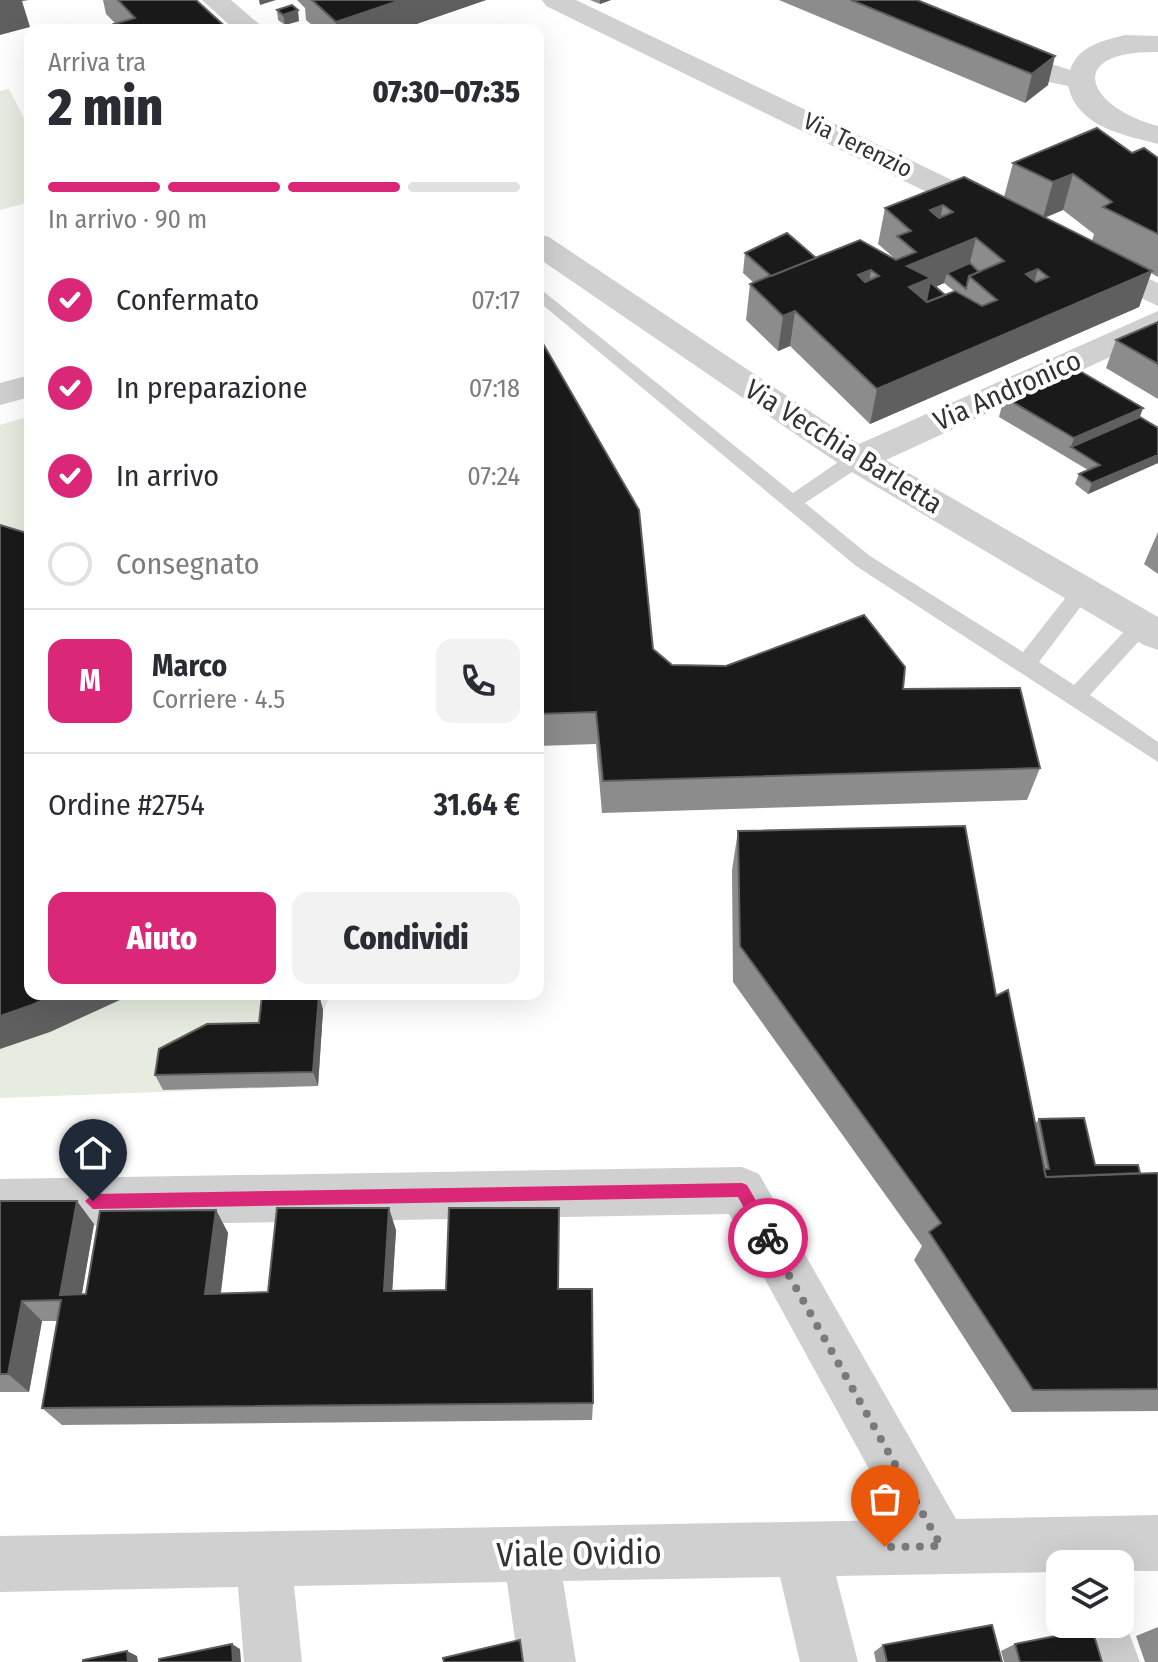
<!DOCTYPE html>
<html lang="it">
<meta charset="utf-8">
<style>
:root{--surface:#fff;--page:#f2f2f3;--text:#2b2b33;--muted:#7c7c81;--line:#e1e1e2;--accent:#db2777}
body{margin:0;font-family:"Fira Sans Condensed",sans-serif;background:var(--page);color:var(--text);height:100vh;display:flex;flex-direction:column;font-size:30px;white-space:nowrap}
*{box-sizing:border-box;margin:0}
p{font-size:26px;color:var(--muted)}
.icon{flex:none;width:44px;height:44px;fill:none;stroke:currentColor;stroke-width:2;stroke-linecap:round;stroke-linejoin:round}
.map{position:relative;flex:1;overflow:hidden}
.side{position:absolute;left:24px;top:24px;width:520px;height:976px;display:flex;flex-direction:column;background:var(--surface);border-radius:16px;box-shadow:0 8px 32px #0002}
.side>*{flex:none}
.tools{position:absolute;left:1046px;top:1550px;display:grid;gap:16px}
.tools a{display:grid;place-items:center;width:88px;height:88px;border-radius:16px;background:var(--surface);box-shadow:0 8px 32px #0002;font-size:40px}
.pin{position:absolute;display:grid;place-items:center;width:68px;height:68px;color:#fff;margin:-82px -34px;border-radius:50% 50% 50% 0;rotate:-45deg;box-shadow:0 0 8px #0007}
.pin .icon{rotate:45deg}
.courier{position:absolute;display:grid;place-items:center;width:80px;height:80px;margin:-40px;border:6px solid #db2777;border-radius:50%;background:#fff;color:#222;box-shadow:0 2px 10px #0007}
.summary em{font-style:normal;font-weight:800}
.summary div{display:flex;flex-direction:column-reverse}
.summary{display:flex;align-items:center;justify-content:space-between;height:136px;padding:0 24px}
h1{font-size:52px;font-weight:800;line-height:60px}
.bar{display:grid;grid-template-columns:repeat(4,1fr);gap:12px 8px;align-content:center;height:96px;padding:0 24px}
.bar i{height:10px;border-radius:6px;background:var(--line)}
.bar .current{background:var(--accent)}
.bar p{grid-column:span 4}
.line{display:flex;align-items:center;gap:20px;padding:0 24px;border-top:2px solid var(--line)}
.line div{flex:1}
.round{display:grid;place-items:center;flex:none;width:84px;height:84px;border-radius:16px;background:var(--page)}
ol{padding:0 24px;list-style:none}
li{display:flex;align-items:center;gap:24px;height:88px}
li p{margin-inline-start:auto}
li .icon{padding:8px;border-radius:50%;background:var(--accent);color:#fff;stroke-width:4}
li:last-child{color:var(--muted)}
li i{width:44px;height:44px;border:4px solid var(--line);border-radius:50%}
.button{display:flex;gap:16px;margin-top:auto;padding:16px 24px}
.button a{flex:1;height:92px;border-radius:16px;background:var(--accent);color:#fff;font-size:32px;font-weight:800;line-height:92px;text-align:center}
.button a+a{background:var(--page);color:var(--text)}
.map>svg:first-child{display:block}
.green{fill:#e6ecdf}
.lines{fill:none;stroke-linecap:round;stroke-linejoin:round}
.service{fill:#d0d0d0;fill-rule:evenodd}
.minor{fill:#d0d0d0;fill-rule:evenodd}
.wall{fill:#8c8c8c;fill-rule:evenodd}
.shaded-wall{fill:#5f5f5f}
.building{fill:#1a1a1a;stroke:#5f5f5f;stroke-width:2;fill-rule:evenodd}
.route{fill:#db2777}
.done{stroke:#7a7a7a;stroke-width:8;stroke-dasharray:0 14.4}
.labels{text-anchor:middle;stroke-width:8;stroke-linejoin:round;paint-order:stroke}
.far-street-label{font-size:24px;fill:#333;stroke:#fff}
.street-label{font-size:28px;fill:#333;stroke:#fff}
.near-street-label{font-size:34px;fill:#333;stroke:#fff}
</style>
<div class="map">
<svg width="1158" height="1662" viewBox="0 0 1158 1662">
<rect width="100%" height="100%" fill="#fff"/>
<g class="green">
<polygon points="9,89 30,130 30,202 0,210 0,91"/>
<polygon points="30,416 30,994 331,994 323,1011 318,1086 0,1098 0,425"/>
</g>
<g class="lines">
<polygon class="service" points="538,287 793,493 850,454 864,454 864,464 805,503 870,556 1023,652 1074,587 1088,587 1091,592 1088,597 1039,662 1074,685 1135,620 1149,620 1152,625 1149,630 1090,695 1158,742 1158,762 856,566 538,301"/>
<g class="minor">
<polygon points="202,0 231,0 266,30 235,30"/>
<polygon points="542,0 576,0 1004,205 1008,212 1004,219 982,219 546,6"/>
<path d="M 1125,35 L 1158,36 L 1158,52 C 1064,50 1085,107 1158,126 L 1158,144 C 1124,135 1077,127 1068,86 L 1030,78 L 987,60 L 983,54 L 987,48 L 997,46 L 1070,70 C 1079,45 1103,41 1125,35 Z"/>
<polygon points="538,234 549,237 859,444 1158,311 1158,335 886,460 1158,617 1158,650 1144,645 845,468 538,258"/>
<polygon points="1095,254 1158,283 1158,306 1084,271 1079,264 1084,257"/>
<polygon points="30,375 30,397 0,405 0,383"/>
<polygon points="742,1167 759,1174 956,1519 1158,1515 1158,1571 1120,1571 1120,1564 1060,1564 1060,1572 836,1576 858,1662 800,1662 780,1577 563,1581 576,1662 518,1662 507,1582 294,1586 302,1662 244,1662 238,1587 0,1592 0,1536 897,1520 729,1214 0,1227 0,1179"/>
<polygon points="1120,1609 1140,1662 1082,1662 1070,1624 1120,1624"/>
</g>
</g>
<g class="wall">
<polygon points="103,0 196,0 229,30 116,30 114,24 116,24 106,14"/>
<polygon points="297,0 486,0 399,30 318,30 306,20 305,8"/>
<polygon points="590,0 611,0 600,4"/>
<polygon points="779,0 917,0 1048,85 1025,103"/>
<polygon points="277,10 299,21 285,25 278,20"/>
<path d="M 1132,153 L 1158,158 L 1158,277 L 1151,273 L 1139,307 L 870,424 L 790,346 L 778,351 L 746,320 L 750,284 L 754,283 L 743,273 L 745,253 L 816,258 L 892,258 L 893,257 L 878,244 L 885,208 L 1004,197 L 1013,163 ZM 1063,210 L 1094,234 L 1092,241 L 1045,218 ZM 944,283 L 954,291 L 945,295 L 936,287 Z"/>
<polygon points="1158,322 1158,399 1106,368 1116,340"/>
<polygon points="538,335 653,649 672,665 903,689 1040,768 1027,800 602,813 596,744 538,746"/>
<polygon points="1004,397 1140,417 1158,428 1158,463 1088,494 1075,484 1079,474 1088,470 999,417"/>
<polygon points="1158,532 1158,574 1144,564"/>
<polygon points="738,831 996,996 1035,1124 1039,1119 1095,1165 1140,1173 1158,1173 1158,1411 1012,1412 914,1260 922,1246 733,982 732,870"/>
<polygon points="319,995 323,1010 318,1086 163,1090 155,1075 259,1023"/>
<polygon points="0,1201 94,1224 82,1294 86,1294 216,1210 228,1233 221,1293 268,1292 396,1230 392,1291 446,1290 559,1230 559,1289 593,1403 592,1420 62,1425 42,1408 58,1321 42,1321 29,1392 0,1392"/>
<polygon points="1158,1627 1158,1662 1145,1662 1136,1636"/>
<polygon points="1015,1644 1102,1662 1004,1662 1001,1651"/>
<polygon points="883,1645 1002,1662 876,1662 874,1652"/>
</g>
<g class="shaded-wall">
<polygon points="0,0 29,0 22,1 30,27 0,35"/>
<polygon points="259,0 276,0 260,5"/>
<polygon points="401,0 486,0 399,30 337,30 336,22"/>
<polygon points="600,0 611,0 600,4"/>
<polygon points="298,10 299,21 285,25 283,15"/>
<polygon points="1055,56 1048,85 1025,103 1032,74"/>
<polygon points="1073,174 1063,210 1043,218 1053,182"/>
<polygon points="943,205 936,240 930,210"/>
<polygon points="976,238 967,274 947,273 944,283 928,290 923,314 902,323 907,266"/>
<polygon points="1038,269 1028,305 1026,274"/>
<polygon points="871,270 865,306 858,275"/>
<polygon points="1152,271 1139,307 870,424 877,389"/>
<polygon points="795,311 790,346 778,351 783,316"/>
<polygon points="1143,408 1136,428 1071,447 1074,438"/>
<polygon points="1158,455 1158,463 1088,494 1092,483"/>
<polygon points="57,994 133,994 50,1032 0,1049 0,1016"/>
<polygon points="319,995 323,1010 318,1086 313,1072"/>
<polygon points="77,1201 94,1224 78,1315 60,1295"/>
<polygon points="389,1208 396,1230 391,1311 384,1291"/>
<polygon points="216,1210 228,1233 218,1314 205,1294"/>
<polygon points="22,1301 42,1321 29,1392 8,1374"/>
<polygon points="232,1644 240,1649 241,1662 233,1662"/>
<polygon points="127,1651 137,1656 138,1662 128,1662"/>
</g>
<g class="building">
<polygon points="118,0 196,0 229,30 121,30 114,24 135,18"/>
<polygon points="312,0 401,0 336,22"/>
<polygon points="851,0 917,0 1055,56 1032,74"/>
<polygon points="292,5 298,10 283,15 277,10"/>
<polygon points="1097,128 1132,153 1144,148 1158,158 1158,234 1103,207 1112,202 1073,174 1053,182 1013,163"/>
<path d="M 964,177 L 1152,271 L 877,389 L 795,311 L 783,316 L 750,284 L 860,240 L 896,260 L 916,252 L 897,236 L 911,231 L 885,208 ZM 943,205 L 953,212 L 939,218 L 930,210 ZM 976,238 L 1004,261 L 969,276 L 997,300 L 982,306 L 955,291 L 927,302 L 909,287 L 931,278 L 907,266 ZM 1038,269 L 1048,277 L 1036,282 L 1026,274 ZM 871,270 L 879,276 L 865,282 L 858,275 Z"/>
<polygon points="787,233 816,258 771,276 745,253"/>
<polygon points="970,263 979,272 969,276 966,289 947,273"/>
<polygon points="930,282 945,295 927,302 926,301"/>
<polygon points="1158,322 1158,364 1116,340"/>
<polygon points="538,335 639,510 653,649 672,665 726,666 864,615 905,667 903,689 1020,688 1040,768 603,781 596,712 538,714"/>
<polygon points="1073,367 1143,408 1074,438 1004,397"/>
<polygon points="1140,417 1158,428 1158,455 1092,483 1079,474 1100,465 1071,447"/>
<polygon points="0,525 30,534 30,994 57,994 32,1005 0,1016"/>
<polygon points="965,826 996,996 1008,990 1046,1177 1158,1173 1158,1389 1033,1390 929,1232 941,1223 740,946 738,831"/>
<polygon points="319,995 313,1072 155,1075 159,1049 207,1024 259,1023 262,996"/>
<polygon points="1084,1118 1095,1165 1138,1165 1140,1173 1046,1177 1044,1169 1049,1169 1039,1119"/>
<polygon points="0,1201 77,1201 60,1295 86,1294 100,1211 216,1210 205,1294 268,1292 277,1208 389,1208 384,1291 446,1290 449,1208 559,1208 558,1289 592,1289 593,1403 42,1408 61,1300 22,1301 8,1374 0,1374"/>
<polygon points="992,1625 1002,1662 887,1662 883,1645"/>
<polygon points="1092,1629 1102,1662 1020,1662 1015,1644"/>
<polygon points="520,1640 523,1662 444,1662 443,1658"/>
<polygon points="232,1644 233,1662 159,1662 159,1659"/>
<polygon points="127,1651 128,1662 83,1662 83,1660"/>
</g>
<polygon class="route" points="742,1183 747,1185 774,1232 774,1243 763,1243 738,1197 93,1209 85,1201 93,1194"/>
<g class="lines">
<polyline class="done" points="768,1238 941,1546 885,1547"/>
</g>
<g class="labels">
<g class="far-street-label">
<text transform="translate(858 145) rotate(26)" y="8">Via Terenzio</text>
</g>
<g class="street-label">
<text transform="translate(1007 390) rotate(-24)" y="10">Via Andronico</text>
<text transform="translate(844 446) rotate(32)" y="10">Via Vecchia Barletta</text>
</g>
<g class="near-street-label">
<text transform="translate(579 1553) rotate(-1)" y="12">Viale Ovidio</text>
</g>
</g>
</svg>
<div class="tools">
<a><svg class="icon" aria-label="layers" viewBox="0 0 24 24"><path d="M12 4l9 5-9 5-9-5zM3 14l9 5 9-5"/></svg></a>
</div>
<div class="pin" style="left:885px;top:1547px;background:#ea580c"><svg class="icon" aria-label="bag" viewBox="0 0 24 24"><path d="M5 8h14l-1 12H6zM9 8a3 3 0 0 1 6 0"/></svg></div>
<div class="pin" style="left:93px;top:1201px;background:#1f2937"><svg class="icon" aria-label="home" viewBox="0 0 24 24"><path d="M3 11l9-7 9 7M6 9v11h12V9"/></svg></div>
<div class="courier" style="left:768px;top:1238px"><svg class="icon" aria-label="bike" viewBox="0 0 24 24"><circle cx="6" cy="16" r="4"/><circle cx="18" cy="16" r="4"/><path d="M6 16l4-8h5l3 8M10 8l3 8H6M13 5h3"/></svg></div>
<section class="side">
<div class="summary"><div><h1>2 min</h1><p>Arriva tra</p></div><em>07:30–07:35</em></div>
<div class="bar"><i class="current"></i><i class="current"></i><i class="current"></i><i></i><p>In arrivo · 90 m</p></div>
<ol>
<li><svg class="icon" aria-label="check" viewBox="0 0 24 24"><path d="M5 12l5 5 9-10"/></svg>Confermato<p>07:17</p></li>
<li><svg class="icon" aria-label="check" viewBox="0 0 24 24"><path d="M5 12l5 5 9-10"/></svg>In preparazione<p>07:18</p></li>
<li><svg class="icon" aria-label="check" viewBox="0 0 24 24"><path d="M5 12l5 5 9-10"/></svg>In arrivo<p>07:24</p></li>
<li><i></i>Consegnato</li>
</ol>
<div class="line" style="height:144px"><b class="round" style="background:var(--accent);color:#fff">M</b><div><b>Marco</b><p>Corriere · 4.5</p></div><a class="round"><svg class="icon" aria-label="phone" viewBox="0 0 24 24"><path d="M5 4h4l2 5-3 2q2 4 5 5l2-3 5 2v4C11 20 4 13 5 4z"/></svg></a></div>
<div class="line" style="height:104px"><div>Ordine #2754</div><b>31.64 €</b></div>
<div class="button"><a>Aiuto</a><a>Condividi</a></div>
</section>
</div>
